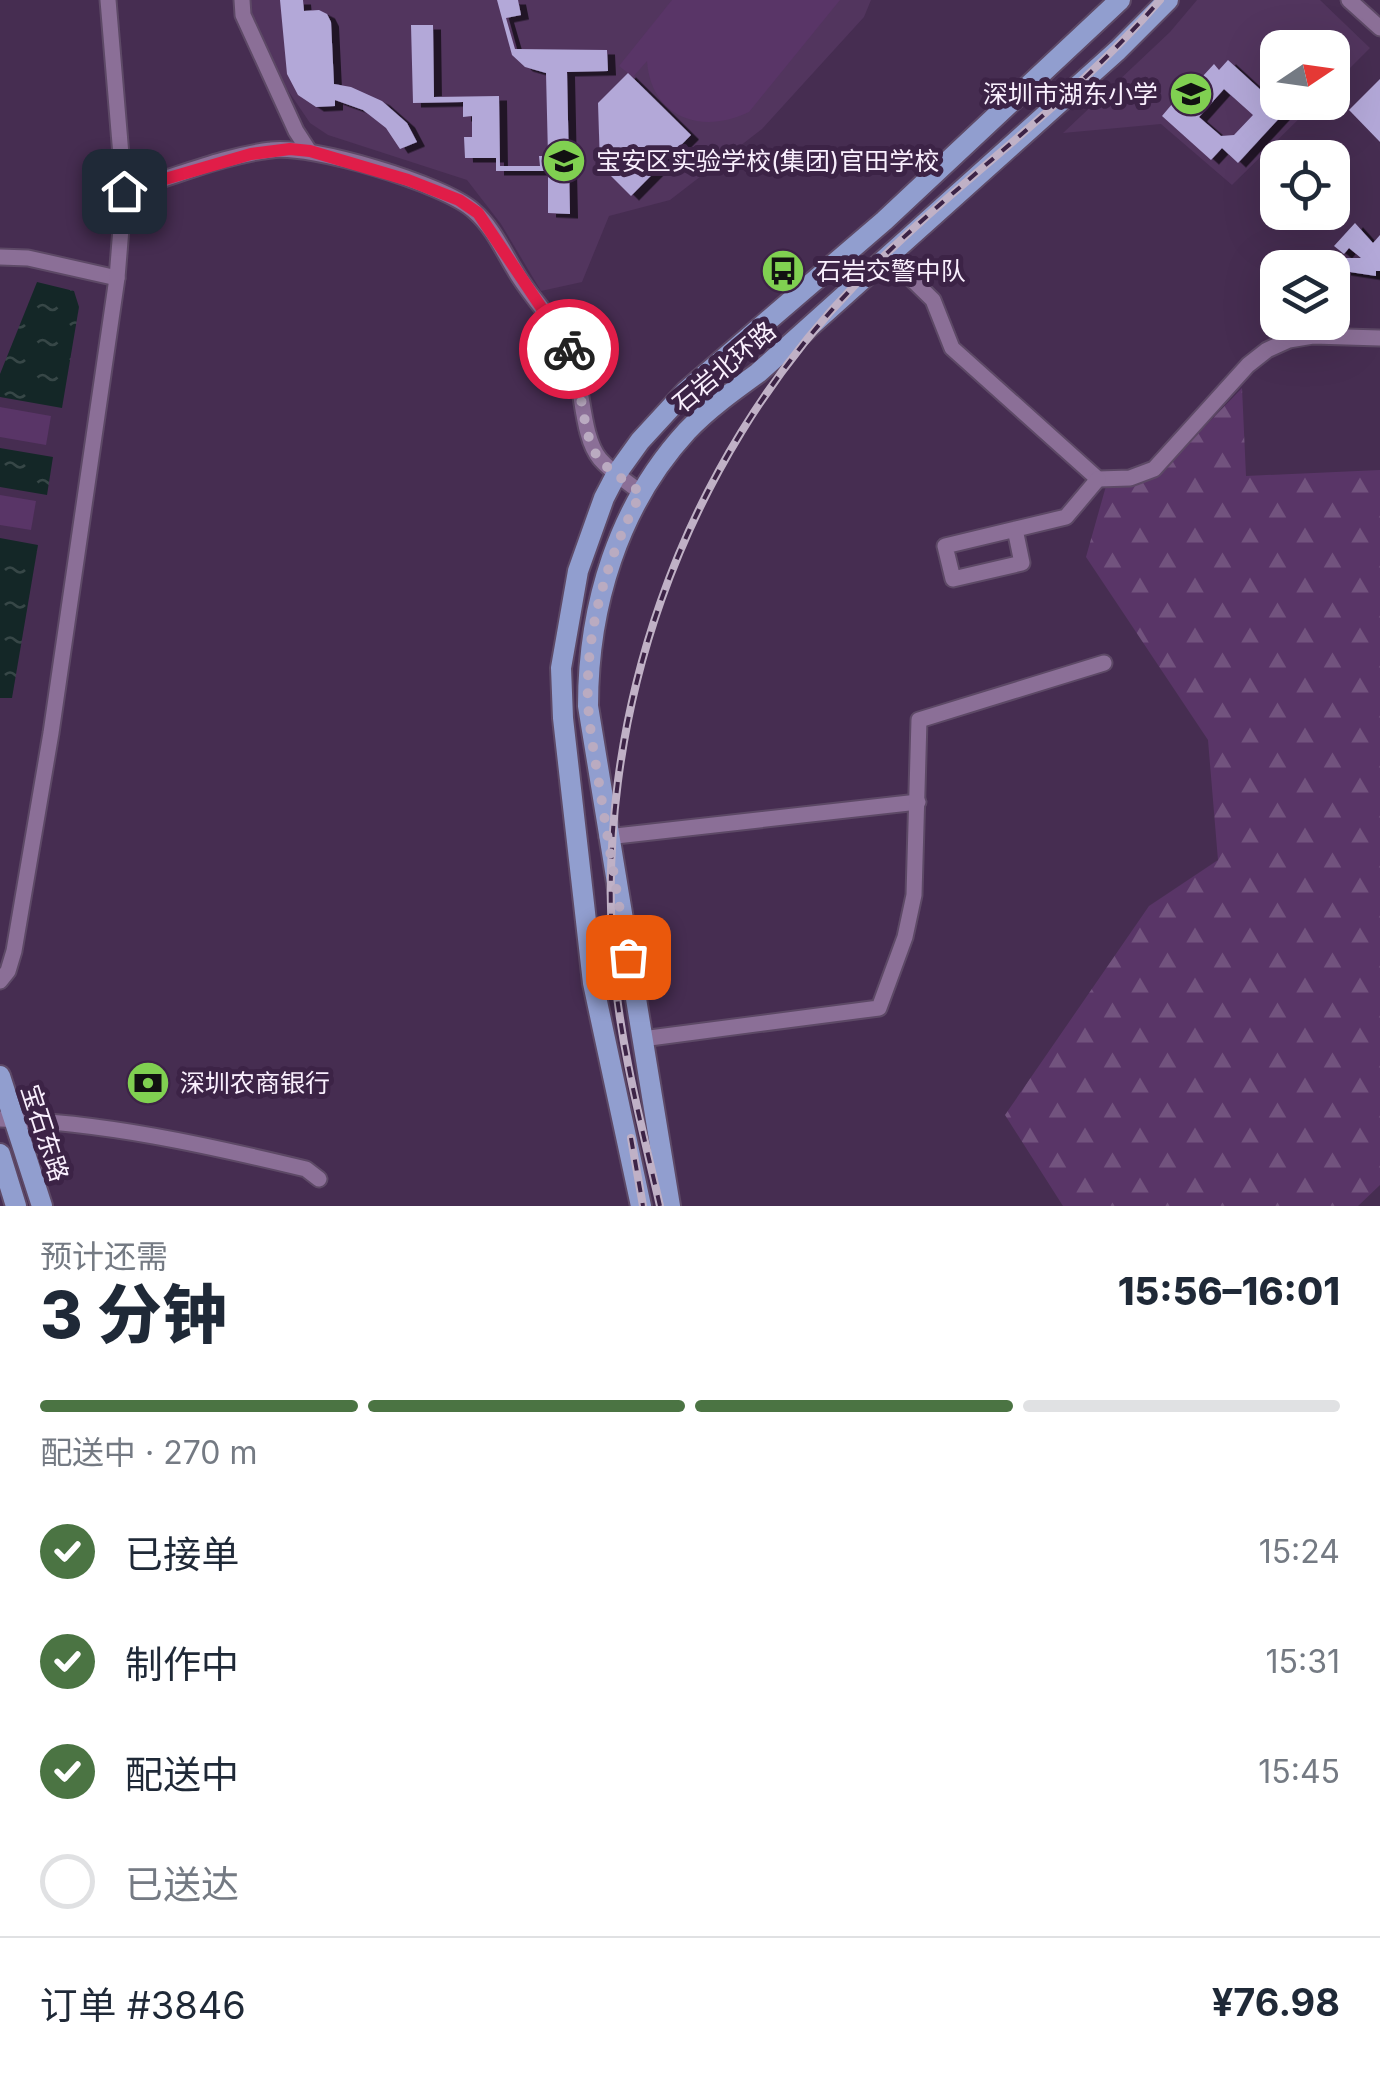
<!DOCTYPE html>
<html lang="zh">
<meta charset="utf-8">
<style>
:root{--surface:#fff;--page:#f2f2f3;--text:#1f2937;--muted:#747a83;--line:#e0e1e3;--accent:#4b7443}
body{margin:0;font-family:Inter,"Noto Sans SC",sans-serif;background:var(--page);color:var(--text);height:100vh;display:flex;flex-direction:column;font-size:38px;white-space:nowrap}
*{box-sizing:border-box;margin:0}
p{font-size:32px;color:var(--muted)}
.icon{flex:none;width:55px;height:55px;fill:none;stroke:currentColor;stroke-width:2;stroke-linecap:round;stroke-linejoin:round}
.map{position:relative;height:1206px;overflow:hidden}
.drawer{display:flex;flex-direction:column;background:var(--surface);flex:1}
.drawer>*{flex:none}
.needle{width:65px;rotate:77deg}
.controls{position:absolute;left:1260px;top:30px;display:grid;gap:20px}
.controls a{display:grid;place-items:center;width:90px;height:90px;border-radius:20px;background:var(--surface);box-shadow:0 10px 40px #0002;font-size:50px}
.pin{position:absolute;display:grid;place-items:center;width:85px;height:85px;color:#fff;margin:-42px;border-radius:20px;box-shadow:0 5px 15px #0006}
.courier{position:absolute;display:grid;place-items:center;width:100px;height:100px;margin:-50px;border:8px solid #e11d48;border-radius:50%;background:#fff;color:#222;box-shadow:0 2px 12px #0007}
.overview em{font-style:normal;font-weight:800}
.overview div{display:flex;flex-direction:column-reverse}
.overview{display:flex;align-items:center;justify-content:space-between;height:170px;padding:0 40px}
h1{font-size:65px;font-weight:800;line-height:75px}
.bar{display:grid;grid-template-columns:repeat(4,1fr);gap:15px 10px;align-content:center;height:120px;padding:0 40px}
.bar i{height:12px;border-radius:8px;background:var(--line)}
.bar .on{background:var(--accent)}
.bar p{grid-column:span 4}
.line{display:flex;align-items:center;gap:25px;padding:0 40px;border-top:2px solid var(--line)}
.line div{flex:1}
ol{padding:0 40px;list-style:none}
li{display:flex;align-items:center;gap:30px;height:110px}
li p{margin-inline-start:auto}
li .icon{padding:10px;border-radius:50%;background:var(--accent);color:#fff;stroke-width:4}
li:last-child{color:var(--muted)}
li i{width:55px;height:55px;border:5px solid var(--line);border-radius:50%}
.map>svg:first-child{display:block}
.built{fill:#52355e}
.forest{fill:url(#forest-firs)}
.green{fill:#593567}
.water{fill:url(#water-ripples)}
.building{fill:#b3a8d8;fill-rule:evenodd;filter:url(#shadow)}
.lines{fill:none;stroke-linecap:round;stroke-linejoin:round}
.minor-casing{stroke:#5d4966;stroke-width:19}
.major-casing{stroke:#5d4966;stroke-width:24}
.minor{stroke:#8b6f97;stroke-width:15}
.major{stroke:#919ecf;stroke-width:20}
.rail-casing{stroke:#c0b1c6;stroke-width:8}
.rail{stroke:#3c2346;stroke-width:4;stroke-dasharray:11;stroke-linecap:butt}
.done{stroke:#baabc1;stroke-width:10;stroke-dasharray:0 18}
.route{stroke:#e11d48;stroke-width:12}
.labels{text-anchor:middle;stroke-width:10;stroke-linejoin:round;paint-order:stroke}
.poi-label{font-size:25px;fill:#f9effd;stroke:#3c2346;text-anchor:start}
.street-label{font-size:25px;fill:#f9effd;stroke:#3c2346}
</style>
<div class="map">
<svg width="1380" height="1206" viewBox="0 0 1380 1206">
<defs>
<pattern id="forest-firs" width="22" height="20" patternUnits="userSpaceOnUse" patternTransform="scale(2.5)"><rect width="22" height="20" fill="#593567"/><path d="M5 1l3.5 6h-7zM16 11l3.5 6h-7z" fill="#72537e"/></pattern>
<pattern id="water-ripples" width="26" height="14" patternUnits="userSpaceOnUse" patternTransform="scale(2.5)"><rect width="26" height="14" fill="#142727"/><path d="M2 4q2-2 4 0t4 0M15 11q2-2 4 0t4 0" fill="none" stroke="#374747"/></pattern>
<filter id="shadow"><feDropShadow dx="8" dy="4.5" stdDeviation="0" flood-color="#0009"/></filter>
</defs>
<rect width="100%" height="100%" fill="#462d51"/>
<g class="built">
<polygon points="250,0 871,0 864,17 762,129 670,200 609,216 582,282 541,291 501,224 467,180 328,135 310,123 285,86 251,14"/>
<polygon points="1197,0 1320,0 1370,48 1333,85 1332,48 1278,48 1278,102 1315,103 1232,185 1161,124 1063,133 1170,32"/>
</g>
<polygon class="forest" points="1242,388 1246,476 1380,470 1380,1185 1358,1206 1063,1206 1005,1115 1149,906 1218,860 1208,740 1086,557 1106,486 1131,485 1158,475"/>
<g class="green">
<path d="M 672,0 L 840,0 L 749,112 C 702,135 651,118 647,61 L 633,77 L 619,66 Z"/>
<polygon points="0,407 51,416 46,445 0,437"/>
<polygon points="0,495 36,501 31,530 0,525"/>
</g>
<g class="water">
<polygon points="37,282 74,291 79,307 62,408 0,397 0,374"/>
<polygon points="0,448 53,457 47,495 0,487"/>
<polygon points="0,538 38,545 12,698 0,698"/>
</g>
<g class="building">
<polygon points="280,0 303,0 304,11 319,10 327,14 331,22 334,84 351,87 382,101 407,123 417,142 400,149 386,128 363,110 335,100 335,106 316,107 298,95 287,74"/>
<polygon points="497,0 518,0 521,15 506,18 515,49 607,50 608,71 567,72 570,214 548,213 548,171 496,171 496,158 465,158 464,137 472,137 472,116 463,117 463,102 413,103 411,25 433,25 434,97 499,96 500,166 540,166 539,156 548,156 546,73 525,67 512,55"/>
<path d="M 1228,60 L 1285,112 L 1238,163 L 1222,148 L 1211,160 L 1162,116 L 1178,97 L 1181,100 L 1214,64 L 1219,70 ZM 1224,89 L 1253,115 L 1234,135 L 1221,136 L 1199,117 Z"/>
<polygon points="628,73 691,135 631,196 600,165 598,103"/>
<polygon points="1380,79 1380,142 1349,110"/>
<polygon points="1355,223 1373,243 1380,235 1380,271 1376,271 1376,276 1343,271 1343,258 1361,258 1349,248 1344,254 1334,246"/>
</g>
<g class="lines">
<g class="minor-casing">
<g id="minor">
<polyline points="242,0 243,15 296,131 309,151"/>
<polyline points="1349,0 1380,28"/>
<path d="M 124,191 C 173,178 221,156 271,150 C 310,144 445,184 474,211 C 495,229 506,258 521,280 C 536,303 558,325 569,349 C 584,381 580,435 600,459 C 611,472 628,482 641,493"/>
<polyline points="888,256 933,300 952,348 1098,479 1130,478 1154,469 1248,365 1267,350 1289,340 1313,336 1380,338"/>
<polyline points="0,257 28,258 117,278"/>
<polyline points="1015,529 1022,563 953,579 945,546 1066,517 1098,479"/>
<polyline points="607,837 918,802"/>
<polyline points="0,981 8,971 14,951 51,733 117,278 124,191 108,0"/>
<polyline points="642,1039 879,1008 905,937 914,895 919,720 1104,663"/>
<path d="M 0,1119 C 103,1122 206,1145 306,1169 L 319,1179"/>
</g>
</g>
<g class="major-casing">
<g id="major">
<polyline points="0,1076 42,1206"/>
<polyline points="0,1154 16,1206"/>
<polyline points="641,1206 593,983 563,718 561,668 578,571 604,498 617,473 640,441 686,391 884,221 1120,0"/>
<path d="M 670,1206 L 588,706 C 588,606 618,506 687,431 C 708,409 733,391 758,373 L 1118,50 L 1168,0"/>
</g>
</g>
<use href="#minor" class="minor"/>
<use href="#major" class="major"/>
<g class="rail-casing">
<g id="rail">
<polyline points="631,1138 643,1206"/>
<path d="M 660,1206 C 642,1127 621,1049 614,969 C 592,718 681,465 856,284 C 952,184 1069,106 1160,0"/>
</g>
</g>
<use href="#rail" class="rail"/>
</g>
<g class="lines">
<path class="done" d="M 569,349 C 583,381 581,435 598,457 C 608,471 628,482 641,493 C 611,551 591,610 588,676 C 586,712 593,747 599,783 C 608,841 618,899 628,957"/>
<polyline class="route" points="124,191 251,154 290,149 310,151 408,180 459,200 478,213 569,349"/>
</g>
<defs>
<g id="school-disc" transform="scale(2.25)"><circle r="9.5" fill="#80d051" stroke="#3c2346"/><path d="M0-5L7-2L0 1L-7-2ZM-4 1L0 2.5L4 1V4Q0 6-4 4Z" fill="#111"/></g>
<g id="bus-disc" transform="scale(2.25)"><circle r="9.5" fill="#80d051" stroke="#3c2346"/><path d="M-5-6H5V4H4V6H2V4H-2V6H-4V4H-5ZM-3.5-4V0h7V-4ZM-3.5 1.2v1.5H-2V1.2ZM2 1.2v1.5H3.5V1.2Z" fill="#111"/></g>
<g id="bank-disc" transform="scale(2.25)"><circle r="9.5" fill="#80d051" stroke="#3c2346"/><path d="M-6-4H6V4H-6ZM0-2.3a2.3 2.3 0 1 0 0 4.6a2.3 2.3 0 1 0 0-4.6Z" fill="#111"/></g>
</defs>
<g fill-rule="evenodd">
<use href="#school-disc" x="1191" y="94"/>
<use href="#school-disc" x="564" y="161"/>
<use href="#bus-disc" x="783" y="271"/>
<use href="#bank-disc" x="148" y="1083"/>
</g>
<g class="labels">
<g class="poi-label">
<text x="1158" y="103" text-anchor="end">深圳市湖东小学</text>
<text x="596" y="170">宝安区实验学校(集团)官田学校</text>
<text x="816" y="280">石岩交警中队</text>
<text x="180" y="1092">深圳农商银行</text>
</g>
<g class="street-label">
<text transform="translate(724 367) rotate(-40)" y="9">石岩北环路</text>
<text transform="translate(45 1133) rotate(72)" y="9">宝石东路</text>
</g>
</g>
</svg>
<div class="controls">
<a><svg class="needle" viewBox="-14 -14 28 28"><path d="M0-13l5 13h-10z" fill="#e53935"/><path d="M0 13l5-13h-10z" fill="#747a83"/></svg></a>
<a><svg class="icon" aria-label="locate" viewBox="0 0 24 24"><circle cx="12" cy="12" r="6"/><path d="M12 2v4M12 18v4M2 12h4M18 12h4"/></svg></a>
<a><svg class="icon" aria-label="layers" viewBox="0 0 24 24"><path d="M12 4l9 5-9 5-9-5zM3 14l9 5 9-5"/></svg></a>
</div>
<div class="pin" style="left:628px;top:957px;background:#ea580c"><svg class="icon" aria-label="bag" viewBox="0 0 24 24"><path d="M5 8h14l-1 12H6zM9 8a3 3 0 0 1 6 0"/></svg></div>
<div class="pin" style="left:124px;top:191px;background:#1f2937"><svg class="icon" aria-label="home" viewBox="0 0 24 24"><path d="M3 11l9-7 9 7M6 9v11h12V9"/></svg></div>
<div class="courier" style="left:569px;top:349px"><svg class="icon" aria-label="bike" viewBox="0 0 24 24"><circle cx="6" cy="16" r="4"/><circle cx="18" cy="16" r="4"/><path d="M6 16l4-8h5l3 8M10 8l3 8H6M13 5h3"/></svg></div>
</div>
<section class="drawer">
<div class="overview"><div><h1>3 分钟</h1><p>预计还需</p></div><em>15:56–16:01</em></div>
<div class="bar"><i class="on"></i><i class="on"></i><i class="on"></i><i></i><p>配送中 · 270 m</p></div>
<ol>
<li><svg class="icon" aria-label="check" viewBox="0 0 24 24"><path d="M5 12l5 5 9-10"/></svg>已接单<p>15:24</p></li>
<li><svg class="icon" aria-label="check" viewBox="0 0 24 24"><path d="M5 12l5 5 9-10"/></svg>制作中<p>15:31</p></li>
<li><svg class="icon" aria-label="check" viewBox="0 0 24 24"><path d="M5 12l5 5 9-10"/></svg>配送中<p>15:45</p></li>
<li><i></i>已送达</li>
</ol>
<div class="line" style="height:130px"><div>订单 #3846</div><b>¥76.98</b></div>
</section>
